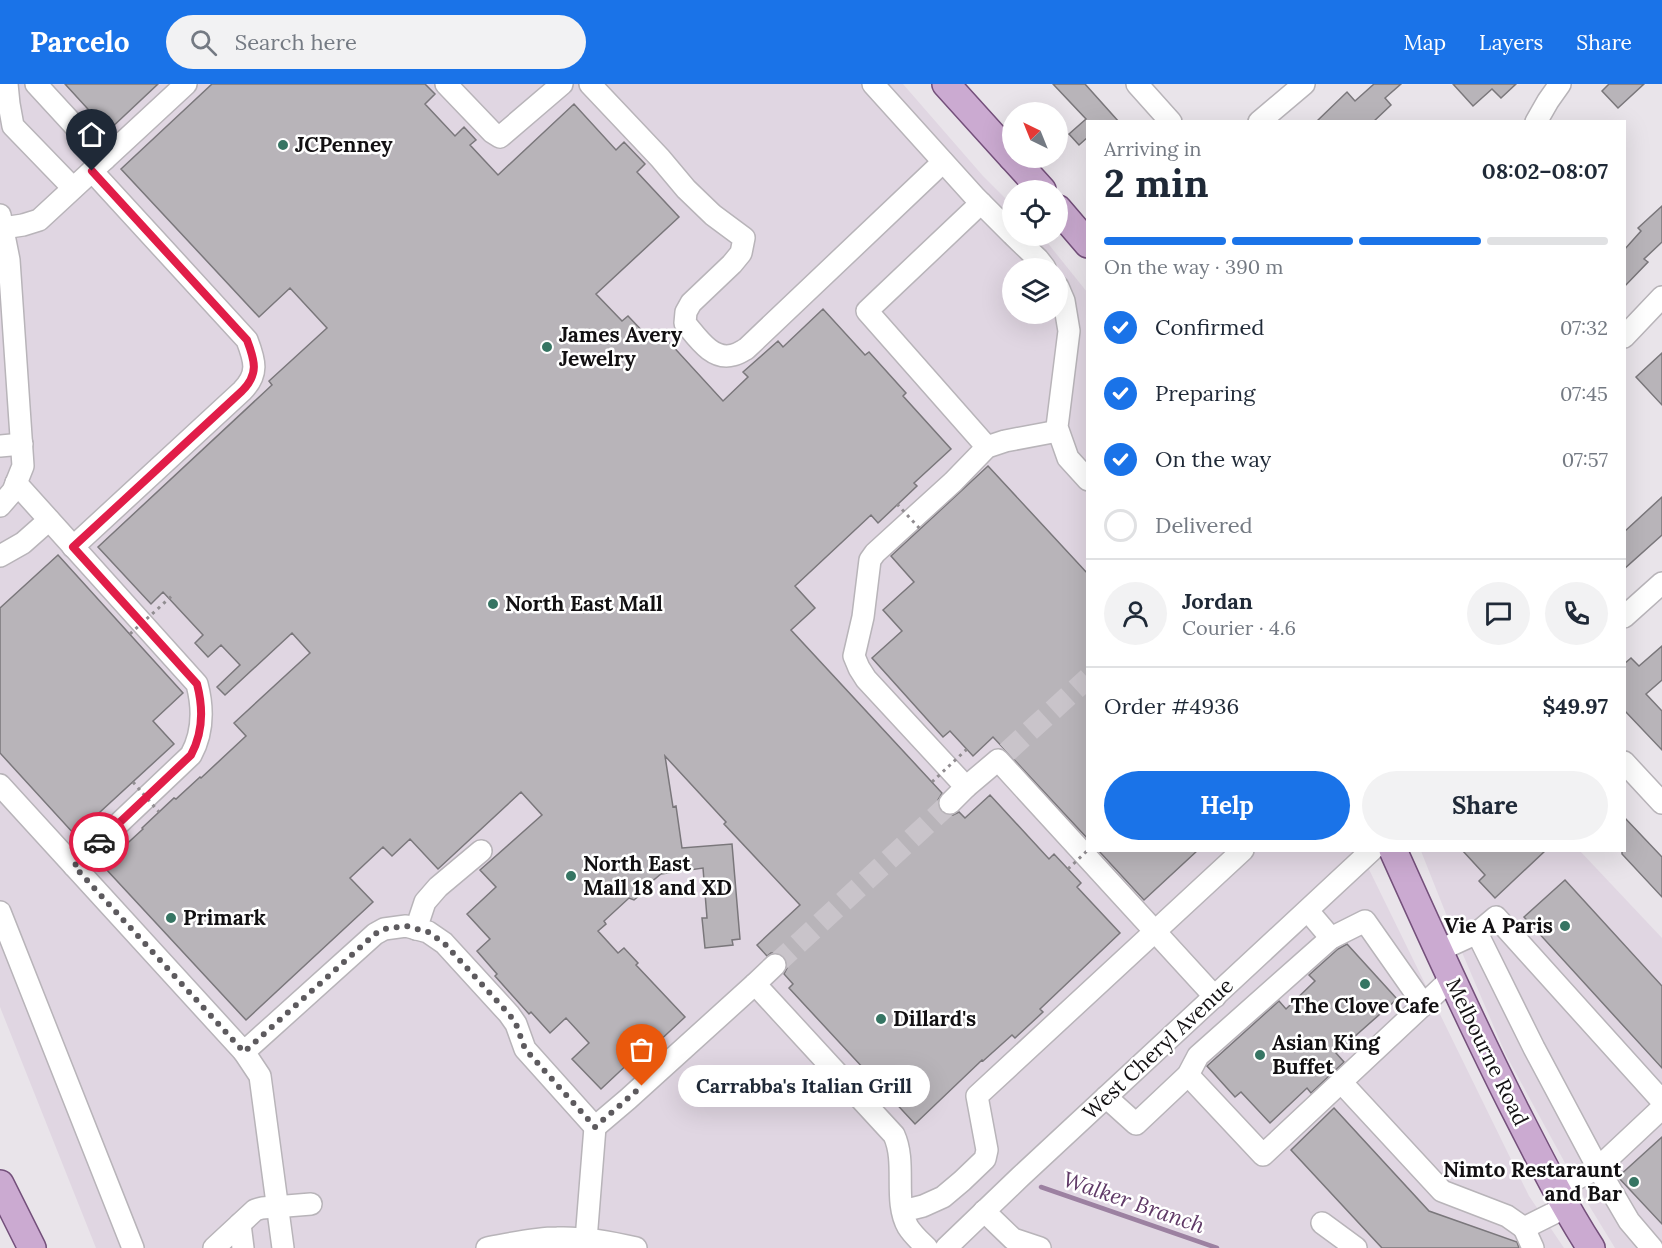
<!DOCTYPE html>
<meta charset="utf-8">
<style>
:root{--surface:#fff;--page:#f2f2f3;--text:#1f2937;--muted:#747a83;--line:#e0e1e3;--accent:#1a73e8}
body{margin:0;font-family:Lora,serif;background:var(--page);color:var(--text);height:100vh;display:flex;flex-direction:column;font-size:22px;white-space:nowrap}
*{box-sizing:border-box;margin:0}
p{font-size:20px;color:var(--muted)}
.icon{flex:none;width:33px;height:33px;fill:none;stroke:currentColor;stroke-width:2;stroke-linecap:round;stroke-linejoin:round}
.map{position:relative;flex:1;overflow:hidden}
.sheet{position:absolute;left:1086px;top:36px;width:540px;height:732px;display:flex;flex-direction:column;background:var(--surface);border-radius:0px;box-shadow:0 6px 24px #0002}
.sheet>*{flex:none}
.needle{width:39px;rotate:317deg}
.controls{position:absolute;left:1002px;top:18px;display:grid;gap:12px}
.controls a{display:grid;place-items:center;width:66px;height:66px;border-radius:50%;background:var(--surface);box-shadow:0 6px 24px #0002;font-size:30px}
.pin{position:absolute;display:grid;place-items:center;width:51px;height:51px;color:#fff;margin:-62px -26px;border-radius:50% 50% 50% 0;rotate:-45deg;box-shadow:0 0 6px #0007}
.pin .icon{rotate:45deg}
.courier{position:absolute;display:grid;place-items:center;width:60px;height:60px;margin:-30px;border:4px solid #e11d48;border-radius:50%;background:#fff;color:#222;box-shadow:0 2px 8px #0007}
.bubble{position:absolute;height:42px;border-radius:21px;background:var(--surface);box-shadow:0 6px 24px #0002;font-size:20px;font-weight:800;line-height:42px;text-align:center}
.summary em{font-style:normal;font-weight:800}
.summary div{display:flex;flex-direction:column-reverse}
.summary{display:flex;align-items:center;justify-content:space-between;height:102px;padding:0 18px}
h1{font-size:39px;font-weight:800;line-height:45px}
.bar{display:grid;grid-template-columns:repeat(4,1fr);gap:9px 6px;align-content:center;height:72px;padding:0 18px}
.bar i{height:8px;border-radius:4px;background:var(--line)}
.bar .on{background:var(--accent)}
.bar p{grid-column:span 4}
.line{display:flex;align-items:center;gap:15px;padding:0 18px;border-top:2px solid var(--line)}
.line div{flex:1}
.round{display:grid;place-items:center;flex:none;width:63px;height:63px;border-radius:32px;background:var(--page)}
ol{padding:0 18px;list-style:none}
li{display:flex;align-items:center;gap:18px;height:66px}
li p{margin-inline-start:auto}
li .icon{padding:6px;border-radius:50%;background:var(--accent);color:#fff;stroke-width:4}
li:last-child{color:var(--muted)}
li i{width:33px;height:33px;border:3px solid var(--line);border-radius:50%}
.primary-button{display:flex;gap:12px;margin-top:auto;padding:12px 18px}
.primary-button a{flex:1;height:69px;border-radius:36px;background:var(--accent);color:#fff;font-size:24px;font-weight:800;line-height:69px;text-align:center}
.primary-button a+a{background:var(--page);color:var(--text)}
header{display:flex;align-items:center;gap:36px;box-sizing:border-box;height:84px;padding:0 30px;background:var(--accent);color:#fff}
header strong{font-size:28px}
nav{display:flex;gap:33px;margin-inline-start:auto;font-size:21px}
.search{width:420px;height:54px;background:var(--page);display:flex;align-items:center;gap:15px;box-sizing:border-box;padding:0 21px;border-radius:33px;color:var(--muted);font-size:22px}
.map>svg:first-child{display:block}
.built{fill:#e0d6e2;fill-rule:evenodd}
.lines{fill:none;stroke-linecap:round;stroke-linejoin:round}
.stream{stroke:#9c81a1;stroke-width:4.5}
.building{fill:#b8b4b9;stroke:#7a777b;stroke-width:1.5}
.minor-tunnel{stroke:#c9c4ca;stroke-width:21;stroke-dasharray:21 10;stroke-linecap:butt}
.minor-casing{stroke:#b8b4b9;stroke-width:24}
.major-casing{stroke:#74507b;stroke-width:30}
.minor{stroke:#fff;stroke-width:21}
.major{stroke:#cbaad1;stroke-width:27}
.path-bridge{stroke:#918d91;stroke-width:3;stroke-dasharray:3 4.5;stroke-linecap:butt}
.done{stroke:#5d5a5e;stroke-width:6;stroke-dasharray:0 10.8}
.route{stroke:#e11d48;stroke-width:8}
.poi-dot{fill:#367563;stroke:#fff;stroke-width:2}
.labels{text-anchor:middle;stroke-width:5;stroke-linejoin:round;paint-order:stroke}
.poi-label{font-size:21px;font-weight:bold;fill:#121012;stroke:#fff;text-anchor:start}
.street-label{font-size:21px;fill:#121012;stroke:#fff}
.water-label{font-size:22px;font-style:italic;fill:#5f3966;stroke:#fff}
</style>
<header>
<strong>Parcelo</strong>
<div class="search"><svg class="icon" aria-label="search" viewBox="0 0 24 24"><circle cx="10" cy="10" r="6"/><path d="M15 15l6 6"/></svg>Search here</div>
<nav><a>Map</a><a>Layers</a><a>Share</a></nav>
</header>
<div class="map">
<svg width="1662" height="1164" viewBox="0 0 1662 1164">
<rect width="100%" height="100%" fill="#e9e4ea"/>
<g class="built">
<path d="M 0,0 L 903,0 L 983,92 L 1012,121 L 1012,152 L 1042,152 L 1087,208 L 1088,766 L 1360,767 L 1529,1112 L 1564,1164 L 96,1164 L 0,923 ZM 1012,184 L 1058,184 L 1058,230 L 1012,230 Z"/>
<polygon points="1421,767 1580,767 1662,854 1662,1164 1615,1164 1582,1110 1506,971 1452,845"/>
</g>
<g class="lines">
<polyline class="stream" points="1041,1103 1217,1164"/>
</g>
<g class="building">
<polygon points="65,0 158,0 108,47"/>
<polygon points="212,0 425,0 435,10 425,20 455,52 464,43 476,56 470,61 498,91 574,20 616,66 624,58 645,80 637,88 679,133 596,210 622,237 628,232 650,255 658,246 723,317 748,293 743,288 778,257 783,263 823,225 865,271 869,268 906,309 903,312 951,365 914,399 917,402 878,439 871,431 795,502 815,524 791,546 942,709 938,716 938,723 941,728 946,731 953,731 959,728 965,734 990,711 1049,775 1054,770 1081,799 1077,803 1120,849 1040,925 1043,928 1015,954 1012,951 983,977 982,976 915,1040 789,904 793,900 784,890 787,884 787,877 785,873 778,869 771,869 767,872 757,861 800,821 724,740 726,738 665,672 673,723 676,722 682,764 732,760 740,855 732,856 733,861 705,864 702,834 707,834 703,784 661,790 644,804 646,806 634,816 629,814 604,837 606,840 598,847 618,869 624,864 638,879 636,881 685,933 653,963 650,959 601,1005 572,975 589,959 566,934 550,949 531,928 529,930 495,892 497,890 477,867 490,855 467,830 496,803 480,786 542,731 521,708 438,785 410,755 392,772 383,763 350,794 373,818 246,936 105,784 121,769 119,767 143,745 142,744 174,714 176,715 200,693 201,694 246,652 234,639 310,569 292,549 225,611 217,603 240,581 221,561 208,573 195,559 203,551 163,508 151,520 98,463 272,301 269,297 327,244 290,204 259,233 121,85"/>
<polygon points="1053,0 1085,0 1119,38 1088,37 1088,53 1079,61 1069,50 1086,35"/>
<polygon points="1374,0 1401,0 1385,14 1391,21 1373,38 1316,38 1347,8 1355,17"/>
<polygon points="1453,0 1516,0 1501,14 1492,5 1473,22"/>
<polygon points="1609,0 1644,0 1618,24 1602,7"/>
<polygon points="1662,122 1662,158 1644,175 1648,178 1624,203 1624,166 1641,147 1638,144"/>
<polygon points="1662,269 1662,321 1636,293"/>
<polygon points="988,382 1088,490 1088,755 993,653 973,672 950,647 943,653 872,574 902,547 883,526 914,498 891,472"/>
<polygon points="1662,413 1662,451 1624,485 1624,448"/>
<polygon points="58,471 183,609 153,637 174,660 75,751 0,669 0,524"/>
<polygon points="1662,562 1662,596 1646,610 1662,627 1662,666 1624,626 1624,580 1631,574 1639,582"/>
<polygon points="1624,733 1662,773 1662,813 1622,770 1622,766 1624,766"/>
<polygon points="1098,766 1198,766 1144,816"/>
<polygon points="1462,766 1546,766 1495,814 1479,797 1485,791"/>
<polygon points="1565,796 1662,902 1662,984 1524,833"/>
<polygon points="1347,860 1397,915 1336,969 1344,978 1311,1009 1307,1004 1270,1039 1241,1008 1235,1013 1207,982 1279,917 1286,925 1315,897 1309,891 1338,865"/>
<polygon points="1334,1024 1429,1127 1517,1158 1519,1164 1382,1164 1291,1066"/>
<polygon points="1662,1053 1662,1140 1618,1093"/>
</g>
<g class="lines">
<g class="minor-tunnel">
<polyline points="1007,668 1088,594"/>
<polyline points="775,881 950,719"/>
</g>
<g class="minor-casing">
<g id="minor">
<polyline points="7,0 9,20 13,42 73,104"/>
<polyline points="36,0 105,75"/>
<polyline points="446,0 492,48 500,53 562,0"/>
<path d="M 590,0 L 660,74 L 686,105 L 713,131 L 744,154 L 741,169 L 732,180 L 691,219 L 686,228 L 685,239 C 697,253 712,277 733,271 C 738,270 742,267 746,265 L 943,78"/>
<polyline points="873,0 976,114 1012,150"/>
<polyline points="1137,0 1171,38"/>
<polyline points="1259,38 1304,0"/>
<polyline points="1536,38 1548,17 1560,0"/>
<polyline points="981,119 867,227 987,363"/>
<polyline points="0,131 9,176 23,382 13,407 0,422"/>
<polyline points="3,144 23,141 39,136 186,0"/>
<polyline points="1014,152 1038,175 1045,184"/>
<polyline points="1058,203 1064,217 1069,247 1057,343 1068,374 1088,396"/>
<polyline points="1624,253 1662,213"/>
<polyline points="1058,347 1005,357 987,363 953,398 875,469 870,476 863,533 854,572 859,584 866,595 966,703 998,676 1215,913"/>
<polyline points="0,362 22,360"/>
<path d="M 16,399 L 197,600 C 203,623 203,649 191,671 L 74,782"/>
<path d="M 73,463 L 242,307 C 259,290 255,277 247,256 L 92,87"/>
<polyline points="0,472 23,459 49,436"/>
<polyline points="1624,533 1662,499"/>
<polyline points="1624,678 1662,719"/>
<path d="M 0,701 L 244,968 L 375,850 L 384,845 L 406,842 L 428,848 L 444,859 L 509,930 L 516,940 L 525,965 L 595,1043 L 628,1015 L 755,900 L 894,1051 C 907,1079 893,1117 908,1143 C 913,1151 920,1157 927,1164"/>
<polyline points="950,719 966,703"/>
<polyline points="1308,827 1331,854"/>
<polyline points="0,828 133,1164"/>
<polyline points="416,845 425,818 438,803 481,767"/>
<polyline points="1477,849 1534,964 1598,1084 1629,1137 1652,1164"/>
<polyline points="1438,867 1477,849 1496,833 1662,1017"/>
<polyline points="755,900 775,881"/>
<polyline points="244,968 260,992 283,1164"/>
<polyline points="1188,991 1263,1071 1451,895"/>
<polyline points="1341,998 1442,1107 1507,1132 1524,1144 1566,1123"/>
<polyline points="1106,1013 1136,1040 1188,991 1198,972 1331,854 1365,837 1424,921"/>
<polyline points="1556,1105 1598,1084 1662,1024"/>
<polyline points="903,1127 923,1122 943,1113 962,1097 985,1075 987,1066 977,1012 1243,766"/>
<polyline points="984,1127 1013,1155 1040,1164"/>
<polyline points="1322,1139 1356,1164"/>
<polyline points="240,1140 243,1164"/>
<polyline points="1524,1144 1533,1164"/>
<polyline points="586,1156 595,1043"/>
<polyline points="214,1164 255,1126 262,1124 311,1120"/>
<path d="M 487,1164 C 510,1160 533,1154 557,1154 C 583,1153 611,1158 636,1164"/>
<polyline points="946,1164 1020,1093 1372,766"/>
</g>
</g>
<g class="major-casing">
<g id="major">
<polyline points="946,0 1012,73"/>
<polyline points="1013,74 1042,106"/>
<polyline points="1058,125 1088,160"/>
<path d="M 1393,766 C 1432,853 1471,939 1514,1024 C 1538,1071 1562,1119 1591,1164"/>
<polyline points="0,1100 32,1164"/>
</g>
</g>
<use href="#minor" class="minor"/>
<use href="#major" class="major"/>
<g class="path-bridge">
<polyline points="897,420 920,445"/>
<polyline points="130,550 174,510"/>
<polyline points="133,698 159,728"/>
<polyline points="932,698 967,665"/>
<polyline points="1068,785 1088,766"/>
</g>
</g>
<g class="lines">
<polyline class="done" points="99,758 74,782 244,968 375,850 384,845 406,842 428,848 444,859 509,930 516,940 525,965 595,1043 642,1002"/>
<path class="route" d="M 92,87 L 247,256 C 255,277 259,290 242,307 L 73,463 L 197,600 C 203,623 203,649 191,671 L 99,758"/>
</g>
<g class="poi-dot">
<circle cx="283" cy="61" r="6"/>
<circle cx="547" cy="263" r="6"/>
<circle cx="493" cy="520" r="6"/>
<circle cx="571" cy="792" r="6"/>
<circle cx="171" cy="834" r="6"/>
<circle cx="1565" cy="842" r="6"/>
<circle cx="1365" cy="900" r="6"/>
<circle cx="881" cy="935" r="6"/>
<circle cx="1260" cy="971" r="6"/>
<circle cx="1634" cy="1098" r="6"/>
</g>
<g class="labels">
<g class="poi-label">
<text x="295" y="68">JCPenney</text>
<text x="559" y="258">James Avery<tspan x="559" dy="24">Jewelry</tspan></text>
<text x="505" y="527">North East Mall</text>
<text x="583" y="787">North East<tspan x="583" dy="24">Mall 18 and XD</tspan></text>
<text x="183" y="841">Primark</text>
<text x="1553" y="849" text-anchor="end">Vie A Paris</text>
<text x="1365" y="929" text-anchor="middle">The Clove Cafe</text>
<text x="893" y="942">Dillard's</text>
<text x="1272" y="966">Asian King<tspan x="1272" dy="24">Buffet</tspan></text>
<text x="1622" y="1093" text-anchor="end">Nimto Restaraunt<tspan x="1622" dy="24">and Bar</tspan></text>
</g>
<g class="street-label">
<text transform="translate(1158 965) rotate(-43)" y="7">West Cheryl Avenue</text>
<text transform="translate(1487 968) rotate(64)" y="7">Melbourne Road</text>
</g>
<g class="water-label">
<text transform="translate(1134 1118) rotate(19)" y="8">Walker Branch</text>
</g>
</g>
</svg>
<div class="controls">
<a><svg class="needle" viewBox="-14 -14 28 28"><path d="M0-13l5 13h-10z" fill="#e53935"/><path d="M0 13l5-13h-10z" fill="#747a83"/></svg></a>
<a><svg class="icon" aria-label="locate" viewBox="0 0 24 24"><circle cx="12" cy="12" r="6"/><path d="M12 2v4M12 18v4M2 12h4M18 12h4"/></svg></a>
<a><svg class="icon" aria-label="layers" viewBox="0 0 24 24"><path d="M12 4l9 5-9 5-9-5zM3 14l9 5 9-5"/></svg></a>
</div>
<div class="pin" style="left:642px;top:1002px;background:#ea580c"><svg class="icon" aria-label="bag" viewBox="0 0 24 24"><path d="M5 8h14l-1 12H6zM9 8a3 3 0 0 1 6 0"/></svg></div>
<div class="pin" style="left:92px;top:87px;background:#1f2937"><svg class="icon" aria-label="home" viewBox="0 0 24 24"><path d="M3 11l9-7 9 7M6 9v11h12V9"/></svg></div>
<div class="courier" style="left:99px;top:758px"><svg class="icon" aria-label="car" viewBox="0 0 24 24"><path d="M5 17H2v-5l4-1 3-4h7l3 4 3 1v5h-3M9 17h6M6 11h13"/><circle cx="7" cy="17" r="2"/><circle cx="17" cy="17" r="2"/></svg></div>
<div class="bubble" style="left:678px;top:981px;width:252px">Carrabba's Italian Grill</div>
<section class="sheet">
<div class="summary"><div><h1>2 min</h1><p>Arriving in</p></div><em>08:02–08:07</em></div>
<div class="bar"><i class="on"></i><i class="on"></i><i class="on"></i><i></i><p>On the way · 390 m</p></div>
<ol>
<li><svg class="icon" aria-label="check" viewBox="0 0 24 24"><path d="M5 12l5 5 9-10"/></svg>Confirmed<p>07:32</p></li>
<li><svg class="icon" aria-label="check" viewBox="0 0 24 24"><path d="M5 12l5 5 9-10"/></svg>Preparing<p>07:45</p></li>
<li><svg class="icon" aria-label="check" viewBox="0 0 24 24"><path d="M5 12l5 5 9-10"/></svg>On the way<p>07:57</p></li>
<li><i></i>Delivered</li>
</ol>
<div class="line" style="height:108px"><a class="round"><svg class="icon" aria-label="person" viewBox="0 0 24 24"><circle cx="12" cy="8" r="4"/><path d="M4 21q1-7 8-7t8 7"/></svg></a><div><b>Jordan</b><p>Courier · 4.6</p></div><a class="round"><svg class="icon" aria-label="chat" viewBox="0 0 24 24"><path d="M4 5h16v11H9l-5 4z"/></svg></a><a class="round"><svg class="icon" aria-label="phone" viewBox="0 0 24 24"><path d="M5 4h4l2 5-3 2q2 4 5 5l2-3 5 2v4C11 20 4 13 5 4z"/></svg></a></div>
<div class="line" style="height:78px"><div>Order #4936</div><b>$49.97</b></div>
<div class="primary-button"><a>Help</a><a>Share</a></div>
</section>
</div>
